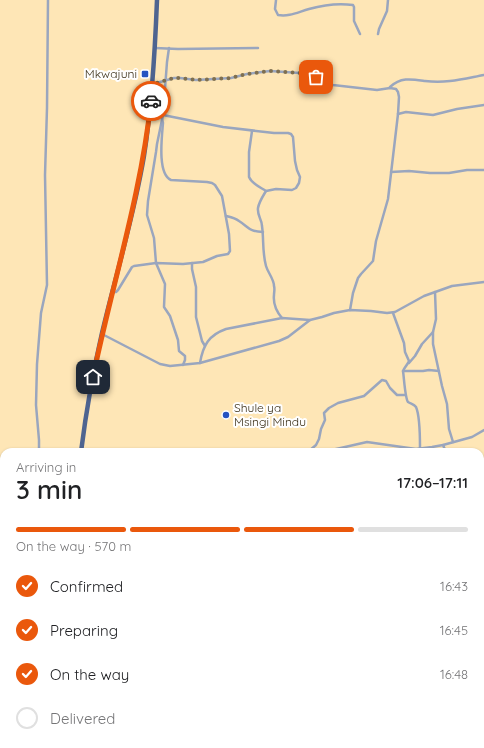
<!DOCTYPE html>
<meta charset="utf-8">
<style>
:root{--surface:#fff;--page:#f6f6f6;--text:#202124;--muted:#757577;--line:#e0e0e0;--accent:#ea580c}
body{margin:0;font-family:Quicksand,sans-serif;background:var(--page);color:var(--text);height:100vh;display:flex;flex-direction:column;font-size:15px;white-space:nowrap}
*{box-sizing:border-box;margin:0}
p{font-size:13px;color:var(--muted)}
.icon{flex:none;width:22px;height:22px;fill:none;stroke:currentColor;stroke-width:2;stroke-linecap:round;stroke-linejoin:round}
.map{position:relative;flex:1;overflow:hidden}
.details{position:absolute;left:0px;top:448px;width:484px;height:300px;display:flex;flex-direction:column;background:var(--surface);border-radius:12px 12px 0 0;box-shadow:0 1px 3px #0004}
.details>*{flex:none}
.pin{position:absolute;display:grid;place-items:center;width:34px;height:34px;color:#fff;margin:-17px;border-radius:8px;box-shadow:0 2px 6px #0006}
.courier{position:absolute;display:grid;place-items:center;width:40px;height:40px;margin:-20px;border:3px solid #ea580c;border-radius:50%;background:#fff;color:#222;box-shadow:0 1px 5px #0007}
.headline em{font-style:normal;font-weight:600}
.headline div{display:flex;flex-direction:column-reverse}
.headline{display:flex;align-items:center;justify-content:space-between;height:68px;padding:0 16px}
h1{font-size:26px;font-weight:600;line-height:30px}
.bar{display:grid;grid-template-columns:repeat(4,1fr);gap:6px 4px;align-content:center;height:48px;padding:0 16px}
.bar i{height:5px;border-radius:3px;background:var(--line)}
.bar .active{background:var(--accent)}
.bar p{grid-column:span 4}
ol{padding:0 16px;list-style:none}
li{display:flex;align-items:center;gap:12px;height:44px}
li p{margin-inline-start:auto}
li .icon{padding:4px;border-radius:50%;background:var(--accent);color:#fff;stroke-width:4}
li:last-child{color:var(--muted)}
li i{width:22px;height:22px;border:2px solid var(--line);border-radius:50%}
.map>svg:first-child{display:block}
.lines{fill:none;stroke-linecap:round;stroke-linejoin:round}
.river{stroke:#5e9e5e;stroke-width:6}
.minor{stroke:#9aa6be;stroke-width:2.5}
.trunk{stroke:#4e6490;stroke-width:4.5}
.done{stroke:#7f6f4f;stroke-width:4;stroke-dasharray:0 7.2}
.route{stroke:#ea580c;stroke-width:5}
.poi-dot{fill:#2653c1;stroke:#fff;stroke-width:1.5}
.labels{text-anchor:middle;stroke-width:4;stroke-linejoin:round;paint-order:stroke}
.poi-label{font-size:12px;fill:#3b2f17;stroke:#fff;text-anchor:end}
</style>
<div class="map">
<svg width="484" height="748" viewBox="0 0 484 748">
<rect width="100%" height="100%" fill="#fee6b6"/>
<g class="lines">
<g class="river">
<polyline points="480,533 484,533"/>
<polyline points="0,566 4,567"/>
</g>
<g class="minor">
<path d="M 276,0 L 275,9 L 278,15 C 289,17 298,12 309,9 C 323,5 339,3 353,5 L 354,7 L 354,21 L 360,34"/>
<polyline points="378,34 379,29 387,11 388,0"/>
<polyline points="155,48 178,49 258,48"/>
<polyline points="169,48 167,62 163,115 157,144 156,152 148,201 147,215 154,238 156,263 165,284 164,307 170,316 178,340 179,351 185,356 185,360 183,365"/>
<polyline points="153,84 174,78 180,78 196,80 231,78 247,74 270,71 300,73 309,75 316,77 328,84 333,85 377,90 390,88 396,89 398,92 399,97 398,114 388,199 376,241 373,261 361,274 358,278 353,293 350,310"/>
<path d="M 390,87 C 401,77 411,79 425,81 C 433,82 442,82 450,81 C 462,80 473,77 484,75"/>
<polyline points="398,114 406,112 433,115 457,109 484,105"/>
<path d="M 163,115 L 223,127 L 274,133 L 288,133 L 291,134 L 293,137 L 295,161 L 297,170 L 300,177 L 299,183 L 296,188 L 292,190 L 276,189 L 266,191 C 263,196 259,202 258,208 C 257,216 262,219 262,226 C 264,240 262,251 266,266 C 268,273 274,279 274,286 C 275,289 274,292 274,295 C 273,304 276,311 282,318"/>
<path d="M 252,131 L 249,152 L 249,177 C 252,184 260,187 266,191"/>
<polyline points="391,172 409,171 430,173 449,173 467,170 484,170"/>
<path d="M 226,216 C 230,217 235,218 239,221 C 250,228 248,231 263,232"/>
<polyline points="192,263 192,269 196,287 196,317 202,341 205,346"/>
<path d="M 113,292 L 116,292 L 118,290 L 132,267 L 134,266 L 156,263 L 183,264 L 203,262 L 217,256 L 228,254 L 230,251 L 229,234 L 222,196 L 215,185 L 212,183 L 207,182 L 171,180 C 157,174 162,136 163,123 L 162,119"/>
<polyline points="435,292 436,319 433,332 433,344 442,386 447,404 449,429 453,442"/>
<path d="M 393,313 L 404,343 L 405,352 L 409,361 L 408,363 L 404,369 L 403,371 C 404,377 405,398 408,402 C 411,404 414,404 416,407 C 420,416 420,438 420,448"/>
<polyline points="102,334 160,364 170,366 200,363 279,341 288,337 310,320"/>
<path d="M 200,363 C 203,345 209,335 226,329 L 282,318 L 310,320 L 322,317 L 334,313 L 350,310 L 371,311 L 387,313 L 395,312 L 424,296 L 452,286 L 484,282"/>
<polyline points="409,363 415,356 422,344 433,332"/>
<polyline points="403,371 423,371 429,370 439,371"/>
<polyline points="443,445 446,452"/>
<polyline points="309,451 316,445 319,439 321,429 325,420 324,413 329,408 338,403 364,396 382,380 386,381 390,388 397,395 405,395"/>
<polyline points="39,452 39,440 36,405 37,364 41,313 47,285 45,175 47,108 48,0"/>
<polyline points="303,452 309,451 315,452"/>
<polyline points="323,452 367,442 416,449 432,447 443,445 472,437 484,430"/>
<polyline points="480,583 484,581"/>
<polyline points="164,744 165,748"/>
<polyline points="259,744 261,748"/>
<polyline points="27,748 28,744"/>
<polyline points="136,748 136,744"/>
</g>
<g class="trunk">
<path d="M 81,452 C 86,412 93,372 102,333 C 116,274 134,216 144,156 C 152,105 155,52 157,0"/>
<polyline points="92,744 93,748"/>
</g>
</g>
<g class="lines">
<polyline class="done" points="151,101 153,84 174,78 180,78 196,80 231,78 247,74 270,71 300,73 316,77"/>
<path class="route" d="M 93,377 C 112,285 141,195 151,101"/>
</g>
<g class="poi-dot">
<rect x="141" y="70" width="8" height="8" rx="2"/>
<circle cx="226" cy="415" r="4"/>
</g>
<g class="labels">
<g class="poi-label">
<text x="137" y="78">Mkwajuni</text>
<text x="234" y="412" text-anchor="start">Shule ya<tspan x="234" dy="14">Msingi Mindu</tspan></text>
</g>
</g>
</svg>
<div class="pin" style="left:316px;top:77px;background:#ea580c"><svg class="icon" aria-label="bag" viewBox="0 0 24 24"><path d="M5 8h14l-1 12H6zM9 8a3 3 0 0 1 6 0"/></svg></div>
<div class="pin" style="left:93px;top:377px;background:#1f2937"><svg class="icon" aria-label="home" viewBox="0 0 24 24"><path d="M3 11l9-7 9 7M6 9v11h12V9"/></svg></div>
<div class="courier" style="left:151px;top:101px"><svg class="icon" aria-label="car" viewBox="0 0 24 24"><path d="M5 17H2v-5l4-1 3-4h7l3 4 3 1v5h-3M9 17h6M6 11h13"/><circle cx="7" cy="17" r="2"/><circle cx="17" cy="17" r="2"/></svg></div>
<section class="details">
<div class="headline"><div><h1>3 min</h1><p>Arriving in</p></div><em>17:06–17:11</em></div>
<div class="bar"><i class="active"></i><i class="active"></i><i class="active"></i><i></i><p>On the way · 570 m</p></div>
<ol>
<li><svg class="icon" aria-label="check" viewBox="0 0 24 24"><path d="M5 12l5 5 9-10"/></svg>Confirmed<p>16:43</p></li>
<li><svg class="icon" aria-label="check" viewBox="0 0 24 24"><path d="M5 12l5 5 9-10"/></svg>Preparing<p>16:45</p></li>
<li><svg class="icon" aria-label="check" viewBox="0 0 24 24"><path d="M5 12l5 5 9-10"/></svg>On the way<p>16:48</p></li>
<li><i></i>Delivered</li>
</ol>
</section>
</div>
